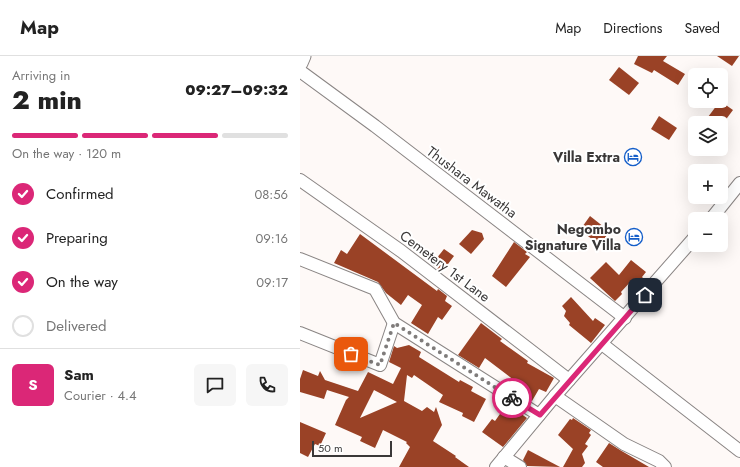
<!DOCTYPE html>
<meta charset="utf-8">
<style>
:root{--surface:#fff;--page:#f6f6f6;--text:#222;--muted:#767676;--line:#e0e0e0;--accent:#db2777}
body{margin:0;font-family:Jost,sans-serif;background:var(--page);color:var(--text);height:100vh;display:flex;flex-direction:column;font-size:15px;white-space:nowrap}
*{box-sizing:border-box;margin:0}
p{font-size:13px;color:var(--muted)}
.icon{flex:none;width:22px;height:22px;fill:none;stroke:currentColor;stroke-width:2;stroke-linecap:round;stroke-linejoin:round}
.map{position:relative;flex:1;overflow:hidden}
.panel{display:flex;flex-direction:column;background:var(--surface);width:300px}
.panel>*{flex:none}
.tools{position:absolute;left:388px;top:12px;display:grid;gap:8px}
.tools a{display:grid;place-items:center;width:40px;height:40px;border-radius:6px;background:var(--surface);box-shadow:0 4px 16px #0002;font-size:20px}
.scale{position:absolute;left:12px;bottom:10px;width:80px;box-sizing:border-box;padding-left:4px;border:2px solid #3a3838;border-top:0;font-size:11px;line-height:14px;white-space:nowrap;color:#3a3838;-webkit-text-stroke:3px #fff;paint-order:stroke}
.pin{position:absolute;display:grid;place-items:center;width:34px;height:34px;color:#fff;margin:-17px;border-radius:8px;box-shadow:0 2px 6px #0006}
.courier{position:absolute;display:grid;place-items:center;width:40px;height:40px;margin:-20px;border:3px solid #db2777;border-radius:50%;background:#fff;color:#222;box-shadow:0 1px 5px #0007}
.head em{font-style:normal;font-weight:800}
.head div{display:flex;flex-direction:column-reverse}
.head{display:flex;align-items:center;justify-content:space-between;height:68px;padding:0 12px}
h1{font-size:26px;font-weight:800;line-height:30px}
.bar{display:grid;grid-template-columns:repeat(4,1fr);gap:6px 4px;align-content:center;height:48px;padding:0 12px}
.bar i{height:5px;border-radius:3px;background:var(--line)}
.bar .active{background:var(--accent)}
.bar p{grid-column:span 4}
.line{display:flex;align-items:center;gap:10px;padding:0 12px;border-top:1px solid var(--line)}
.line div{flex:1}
.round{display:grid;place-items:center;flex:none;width:42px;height:42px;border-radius:6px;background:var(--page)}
ol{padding:0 12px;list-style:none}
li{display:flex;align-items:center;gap:12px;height:44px}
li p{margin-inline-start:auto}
li .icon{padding:4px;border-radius:50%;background:var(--accent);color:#fff;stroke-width:4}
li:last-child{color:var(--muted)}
li i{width:22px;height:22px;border:2px solid var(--line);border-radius:50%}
header{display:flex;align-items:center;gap:24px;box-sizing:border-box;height:56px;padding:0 20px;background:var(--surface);border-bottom:1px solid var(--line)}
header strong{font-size:19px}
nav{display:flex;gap:22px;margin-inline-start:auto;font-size:14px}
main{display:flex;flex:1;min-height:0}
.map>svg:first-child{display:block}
.building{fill:#9a4226;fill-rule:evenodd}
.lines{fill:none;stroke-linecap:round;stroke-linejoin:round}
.minor-casing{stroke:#8a8584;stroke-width:14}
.tertiary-casing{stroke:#8a8584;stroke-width:17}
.minor{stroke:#fff;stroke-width:12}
.tertiary{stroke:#fff;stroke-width:15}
.done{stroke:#7f7c7b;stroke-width:4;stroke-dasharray:0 7.2}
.route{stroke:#db2777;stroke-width:5}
.labels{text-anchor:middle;stroke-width:4;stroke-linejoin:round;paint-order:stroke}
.poi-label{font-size:14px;font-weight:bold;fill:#3a3838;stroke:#fff;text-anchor:end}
.street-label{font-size:14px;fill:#3a3838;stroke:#fff}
</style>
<header>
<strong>Map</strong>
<nav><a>Map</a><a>Directions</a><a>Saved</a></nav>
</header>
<main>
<section class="panel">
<div class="head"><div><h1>2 min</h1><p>Arriving in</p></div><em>09:27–09:32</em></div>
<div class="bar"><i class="active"></i><i class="active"></i><i class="active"></i><i></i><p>On the way · 120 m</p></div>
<ol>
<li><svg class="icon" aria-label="check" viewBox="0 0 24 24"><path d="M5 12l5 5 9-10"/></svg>Confirmed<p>08:56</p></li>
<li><svg class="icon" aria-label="check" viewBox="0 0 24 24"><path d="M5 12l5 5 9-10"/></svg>Preparing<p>09:16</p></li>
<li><svg class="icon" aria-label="check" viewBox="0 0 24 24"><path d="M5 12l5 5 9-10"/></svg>On the way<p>09:17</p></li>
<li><i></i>Delivered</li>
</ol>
<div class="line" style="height:72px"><b class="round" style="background:var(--accent);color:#fff">S</b><div><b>Sam</b><p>Courier · 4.4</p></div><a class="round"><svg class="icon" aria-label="chat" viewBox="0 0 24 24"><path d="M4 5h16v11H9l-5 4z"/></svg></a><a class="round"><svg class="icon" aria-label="phone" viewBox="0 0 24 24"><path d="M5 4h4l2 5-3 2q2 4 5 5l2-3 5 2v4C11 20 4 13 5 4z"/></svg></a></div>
</section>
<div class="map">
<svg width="440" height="411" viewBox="0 0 440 411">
<rect width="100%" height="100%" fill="#fef9f7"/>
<g class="building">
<polygon points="338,0 367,0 363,5 385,18 378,29 354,14 352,17 334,8"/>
<polygon points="417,0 439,0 432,10"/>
<polygon points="319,11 339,27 329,39 309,24"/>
<polygon points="420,45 433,54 421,70 421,67 416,67 408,61"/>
<polygon points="359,60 377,72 369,84 351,73"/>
<polygon points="290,160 309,175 301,190 280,174"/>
<polygon points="172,174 182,177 184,183 171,198 159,188"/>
<polygon points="60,178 137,235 138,233 147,240 145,245 152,250 142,264 138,261 128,278 111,267 122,249 108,239 101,249 86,237 78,226 34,207 41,194 47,198"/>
<polygon points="214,186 227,196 225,198 230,201 206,231 192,220"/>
<polygon points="144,193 154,200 142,216 132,208"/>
<polygon points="331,204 346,216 342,221 345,224 340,231 332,224 321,236 322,238 315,245 290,222 306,206 319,219"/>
<polygon points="271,241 293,265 295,262 305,269 291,287 269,269 270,267 264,260 266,255 262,250"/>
<polygon points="181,267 202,283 200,285 228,305 227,307 254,322 246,336 239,333 232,345 215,335 219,328 185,302 179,312 158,299"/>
<path d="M 109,289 L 121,296 L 119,301 L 159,326 L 160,324 L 173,331 L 171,335 L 186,343 L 174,366 L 162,360 L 163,357 L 139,346 L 143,339 L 114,319 L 112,322 L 107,319 L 104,345 L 122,355 L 127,351 L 134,356 L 136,351 L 142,369 L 133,385 L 156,400 L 155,401 L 169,411 L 99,411 L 110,391 L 106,387 L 107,386 L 83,374 L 75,392 L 60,385 L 62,381 L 35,369 L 46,344 L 49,341 L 27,334 L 24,343 L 0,336 L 0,323 L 3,314 L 18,320 L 20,315 L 25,324 L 58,335 L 68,316 L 93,328 L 101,312 L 89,306 L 94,290 L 97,292 ZM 74,334 L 97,346 L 60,362 Z"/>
<polygon points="207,348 227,362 203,391 182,376 192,363 195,365"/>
<polygon points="273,362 291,374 289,377 291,379 285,388 288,390 282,398 285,407 282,411 263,411 273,393 258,379 270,363 272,364"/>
<polygon points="0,366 26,377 20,390 15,388 8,401 0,397"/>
<polygon points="309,387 320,394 349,411 303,411 296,406"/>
<polygon points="228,394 260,411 227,410 223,404"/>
</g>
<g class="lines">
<g class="minor-casing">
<g id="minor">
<polyline points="0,15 75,70 325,262"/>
<polyline points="0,124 101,195 269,324"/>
<polyline points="411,163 440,127"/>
<polyline points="0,203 75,233 94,267 239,359"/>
<polyline points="0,277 80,309 94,267"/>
<polyline points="302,288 440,395"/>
<polyline points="255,340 324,388 359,405 365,411"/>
<polyline points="204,401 220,411"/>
<polyline points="196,411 255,340 395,181"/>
</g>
</g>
<g class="tertiary-casing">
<polyline id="tertiary" points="0,7 3,0"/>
</g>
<use href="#minor" class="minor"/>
<use href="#tertiary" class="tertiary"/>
</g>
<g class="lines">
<polyline class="done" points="51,298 80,309 94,267 212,342"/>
<polyline class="route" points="212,342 240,359 345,239"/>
</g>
<defs>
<g id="hotel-ring" transform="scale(0.9)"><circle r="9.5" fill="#fff" stroke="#145ec9" stroke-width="1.5"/><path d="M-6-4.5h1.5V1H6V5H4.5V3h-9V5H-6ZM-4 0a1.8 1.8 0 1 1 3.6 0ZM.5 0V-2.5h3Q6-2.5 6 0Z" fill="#145ec9"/></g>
</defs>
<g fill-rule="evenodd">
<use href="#hotel-ring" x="333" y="101"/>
<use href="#hotel-ring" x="334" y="181"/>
</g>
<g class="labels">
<g class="poi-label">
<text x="320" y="106">Villa Extra</text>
<text x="321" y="178">Negombo<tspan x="321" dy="16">Signature Villa</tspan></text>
</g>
<g class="street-label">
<text transform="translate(172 126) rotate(37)" y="5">Thushara Mawatha</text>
<text transform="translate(145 210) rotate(37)" y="5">Cemetery 1st Lane</text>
</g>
</g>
</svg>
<div class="tools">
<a><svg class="icon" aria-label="locate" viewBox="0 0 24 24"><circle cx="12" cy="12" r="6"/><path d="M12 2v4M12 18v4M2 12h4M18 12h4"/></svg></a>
<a><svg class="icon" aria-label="layers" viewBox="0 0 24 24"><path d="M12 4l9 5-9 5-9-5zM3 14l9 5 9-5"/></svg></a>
<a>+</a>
<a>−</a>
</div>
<div class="scale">50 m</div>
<div class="pin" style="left:51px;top:298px;background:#ea580c"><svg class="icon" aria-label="bag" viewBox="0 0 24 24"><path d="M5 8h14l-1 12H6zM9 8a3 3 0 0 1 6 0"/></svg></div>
<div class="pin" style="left:345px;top:239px;background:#1f2937"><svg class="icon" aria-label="home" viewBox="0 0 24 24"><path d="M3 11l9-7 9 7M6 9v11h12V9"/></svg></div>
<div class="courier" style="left:212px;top:342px"><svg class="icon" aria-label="bike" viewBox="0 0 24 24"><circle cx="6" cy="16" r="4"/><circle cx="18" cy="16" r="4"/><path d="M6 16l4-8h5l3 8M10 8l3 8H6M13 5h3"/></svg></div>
</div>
</main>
